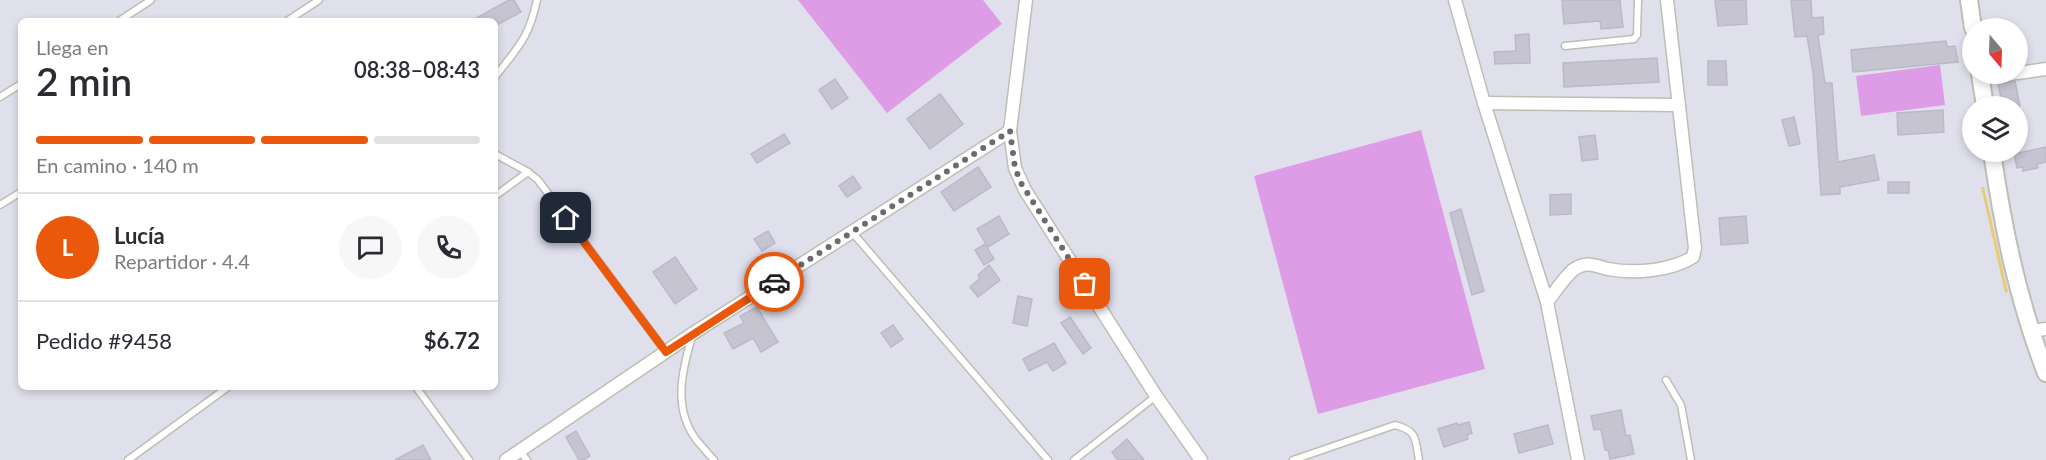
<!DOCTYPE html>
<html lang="es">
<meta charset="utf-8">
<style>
:root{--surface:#fff;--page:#f7f7f7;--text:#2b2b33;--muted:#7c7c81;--line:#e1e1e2;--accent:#ea580c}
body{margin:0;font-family:Lato,sans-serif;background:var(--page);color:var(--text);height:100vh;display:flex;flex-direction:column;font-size:22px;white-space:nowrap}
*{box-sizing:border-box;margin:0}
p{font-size:20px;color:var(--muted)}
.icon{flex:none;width:33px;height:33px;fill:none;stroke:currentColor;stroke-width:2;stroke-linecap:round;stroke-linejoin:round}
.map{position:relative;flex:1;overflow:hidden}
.side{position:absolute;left:18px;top:18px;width:480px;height:372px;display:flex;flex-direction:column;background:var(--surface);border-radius:9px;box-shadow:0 3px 9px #0003}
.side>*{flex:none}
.needle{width:39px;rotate:161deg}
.controls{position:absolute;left:1962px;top:18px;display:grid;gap:12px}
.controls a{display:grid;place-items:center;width:66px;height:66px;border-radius:50%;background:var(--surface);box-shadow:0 3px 9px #0003;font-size:30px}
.pin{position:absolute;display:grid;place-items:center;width:51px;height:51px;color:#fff;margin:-26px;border-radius:12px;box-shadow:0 3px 9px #0006}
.courier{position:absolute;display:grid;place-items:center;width:60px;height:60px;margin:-30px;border:4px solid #ea580c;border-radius:50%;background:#fff;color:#222;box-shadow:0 2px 8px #0007}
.headline em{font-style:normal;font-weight:600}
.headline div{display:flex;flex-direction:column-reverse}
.headline{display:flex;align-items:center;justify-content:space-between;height:102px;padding:0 18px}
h1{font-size:39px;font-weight:600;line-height:45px}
.bar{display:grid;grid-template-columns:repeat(4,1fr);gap:9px 6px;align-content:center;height:72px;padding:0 18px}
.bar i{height:8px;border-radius:4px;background:var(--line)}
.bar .selected{background:var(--accent)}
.bar p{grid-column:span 4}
.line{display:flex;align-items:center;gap:15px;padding:0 18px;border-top:2px solid var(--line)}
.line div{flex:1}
.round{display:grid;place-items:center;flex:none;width:63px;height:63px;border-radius:32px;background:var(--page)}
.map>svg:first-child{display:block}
.pitch{fill:#de9ce7}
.water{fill:#e8ca79}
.building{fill:#c5c4d0;stroke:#bbb9c9;stroke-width:1.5}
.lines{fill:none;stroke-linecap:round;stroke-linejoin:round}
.lane-casing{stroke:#bcbfb3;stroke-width:9}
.street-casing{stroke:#bcbfb3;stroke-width:15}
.secondary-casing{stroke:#bcbfb3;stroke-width:20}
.lane{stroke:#fff;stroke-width:6}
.street{stroke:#fff;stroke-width:12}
.secondary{stroke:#fff;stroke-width:16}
.done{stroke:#6b6b70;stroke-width:6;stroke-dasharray:0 10.8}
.route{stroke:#ea580c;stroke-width:8}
</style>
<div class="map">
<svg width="2046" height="460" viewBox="0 0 2046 460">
<rect width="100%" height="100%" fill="#e0e0ed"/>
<g class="pitch">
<polygon points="798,0 983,0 1002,24 887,113"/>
<polygon points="1940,65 1945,105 1861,116 1856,76"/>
<polygon points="1421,130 1485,369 1318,414 1254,176"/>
</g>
<polygon class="water" points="1981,187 1984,187 2008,292 2005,293"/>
<g class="building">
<polygon points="509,0 514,0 521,12 495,26 495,21 471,21"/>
<polygon points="1562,0 1620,0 1623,27 1601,29 1600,21 1564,24"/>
<polygon points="1715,0 1746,0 1747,24 1718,26"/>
<polygon points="1791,0 1811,0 1812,18 1823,17 1824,34 1818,35 1825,83 1832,83 1838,162 1874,155 1879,180 1840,187 1840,194 1821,195 1813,72 1807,36 1795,37"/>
<polygon points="1529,34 1530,63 1495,64 1494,52 1516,51 1515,35"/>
<polygon points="1946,41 1947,47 1955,46 1958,62 1853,72 1851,50"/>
<polygon points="1657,58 1659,82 1564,87 1563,63"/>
<polygon points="1708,61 1726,61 1727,85 1708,85"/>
<polygon points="835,79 848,98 832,109 819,90"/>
<polygon points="2015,81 2020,106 2003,106 1998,84"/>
<polygon points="940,94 963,124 930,149 907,119"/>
<polygon points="1943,110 1944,132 1898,135 1897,113"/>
<polygon points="1794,117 1800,144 1789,146 1782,120"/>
<polygon points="784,134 790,143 757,163 751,154"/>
<polygon points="1595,135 1598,159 1582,161 1579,137"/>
<polygon points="2046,147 2046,162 2037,164 2038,168 2023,171 2023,167 2017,168 2014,154"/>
<polygon points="978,167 991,187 954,211 941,192"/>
<polygon points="853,176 861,188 847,197 839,186"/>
<rect x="1888" y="182" width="21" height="11"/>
<polygon points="1571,194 1571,214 1550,215 1550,195"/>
<polygon points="1461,209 1484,291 1472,295 1450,213"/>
<polygon points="999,216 1009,234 988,247 977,229"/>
<polygon points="1746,216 1748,243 1721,245 1719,218"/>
<polygon points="768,231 775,243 762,251 754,239"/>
<polygon points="985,244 994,259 984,265 975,250"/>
<polygon points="675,257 697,289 675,304 653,272"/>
<polygon points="989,265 1000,280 978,297 970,287 980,278 978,275"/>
<polygon points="1018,296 1032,299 1027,326 1013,323"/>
<polygon points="757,307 778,342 761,352 753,338 733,349 724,333 744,323 740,316"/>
<polygon points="1070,317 1091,348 1083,354 1061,323"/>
<polygon points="893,325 903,339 891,347 881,333"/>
<polygon points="1054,343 1066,363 1053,371 1047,362 1029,371 1023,359"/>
<polygon points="1621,410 1626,436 1630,435 1634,454 1610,459 1608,450 1605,450 1601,429 1594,430 1591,416"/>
<polygon points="1469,422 1472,433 1467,435 1468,439 1444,447 1438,429 1457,423 1458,425"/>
<polygon points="1548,425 1553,444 1519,453 1514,434"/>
<polygon points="576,431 590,456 583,460 579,460 566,437"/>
<polygon points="1127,439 1144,460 1118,460 1112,452"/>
<polygon points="423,445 431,460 395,460"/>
</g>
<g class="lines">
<g class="lane-casing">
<g id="lane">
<polyline points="119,21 151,0"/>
<polyline points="287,21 319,0"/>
<polyline points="1565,46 1634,39 1637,35 1638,0"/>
<path d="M 495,77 C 518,47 529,38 537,0"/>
<polyline points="0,97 21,84"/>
<polyline points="495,154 528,172 538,180 666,352"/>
<polyline points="495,196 528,172"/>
<polyline points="0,205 21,192"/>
<polyline points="852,232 1048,460"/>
<path d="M 692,337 C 682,370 673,407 695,438 C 701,446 708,453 714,460"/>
<polyline points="1666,380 1681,405 1691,460"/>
<polyline points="416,387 469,460"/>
<polyline points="520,451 527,460"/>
<polyline points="128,460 228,387"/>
<polyline points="1074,460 1156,396"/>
<path d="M 1293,460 L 1395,425 C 1418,431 1415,439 1419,460"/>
</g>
</g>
<g class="street-casing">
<g id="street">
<polyline points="1026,0 1010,131 1015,168 1025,190 1156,396 1201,460"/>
<polyline points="1455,0 1484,103 1547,302 1578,460"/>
<polyline points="2018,73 2046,69"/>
<polyline points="1980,78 2012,74"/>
<polyline points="1484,103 1679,105"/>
<path d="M 1547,302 C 1555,292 1563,279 1573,270 C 1587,260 1595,266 1608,269 C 1634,274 1671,271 1693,257 L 1695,248 L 1667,0"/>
<polyline points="2030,331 2046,329"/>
<polyline points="506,460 692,334 1010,131"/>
</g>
</g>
<g class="secondary-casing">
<g id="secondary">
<polyline points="1969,0 1973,28"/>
<polyline points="1980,74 1985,106"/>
<path d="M 1992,152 C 2003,228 2018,301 2046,373"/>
</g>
</g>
<use href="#lane" class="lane"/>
<use href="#street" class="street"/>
<use href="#secondary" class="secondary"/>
</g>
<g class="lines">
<polyline class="done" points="774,282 1010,131 1015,168 1021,183 1085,284"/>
<polyline class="route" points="566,218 666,352 774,282"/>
</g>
</svg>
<div class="controls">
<a><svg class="needle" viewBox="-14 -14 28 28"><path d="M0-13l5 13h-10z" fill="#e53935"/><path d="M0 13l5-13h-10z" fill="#7c7c81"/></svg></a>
<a><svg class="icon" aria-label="layers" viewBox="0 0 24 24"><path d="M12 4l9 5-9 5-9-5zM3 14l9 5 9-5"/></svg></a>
</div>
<div class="pin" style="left:1085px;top:284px;background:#ea580c"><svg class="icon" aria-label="bag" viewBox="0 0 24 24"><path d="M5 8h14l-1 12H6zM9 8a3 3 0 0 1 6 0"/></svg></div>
<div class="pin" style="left:566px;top:218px;background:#1f2937"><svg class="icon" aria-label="home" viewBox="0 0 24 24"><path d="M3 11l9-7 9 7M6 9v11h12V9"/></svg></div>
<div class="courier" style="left:774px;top:282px"><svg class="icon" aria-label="car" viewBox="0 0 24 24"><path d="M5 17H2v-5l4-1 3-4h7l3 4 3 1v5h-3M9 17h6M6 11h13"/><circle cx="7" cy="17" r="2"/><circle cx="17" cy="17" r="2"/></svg></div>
<section class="side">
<div class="headline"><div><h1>2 min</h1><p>Llega en</p></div><em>08:38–08:43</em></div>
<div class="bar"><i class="selected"></i><i class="selected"></i><i class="selected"></i><i></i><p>En camino · 140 m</p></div>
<div class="line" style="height:108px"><b class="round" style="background:var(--accent);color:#fff">L</b><div><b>Lucía</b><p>Repartidor · 4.4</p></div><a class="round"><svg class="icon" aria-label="chat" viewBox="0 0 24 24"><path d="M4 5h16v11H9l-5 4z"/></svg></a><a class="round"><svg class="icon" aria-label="phone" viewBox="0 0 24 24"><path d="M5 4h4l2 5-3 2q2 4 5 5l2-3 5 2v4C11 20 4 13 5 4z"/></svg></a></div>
<div class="line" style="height:78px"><div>Pedido #9458</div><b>$6.72</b></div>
</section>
</div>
